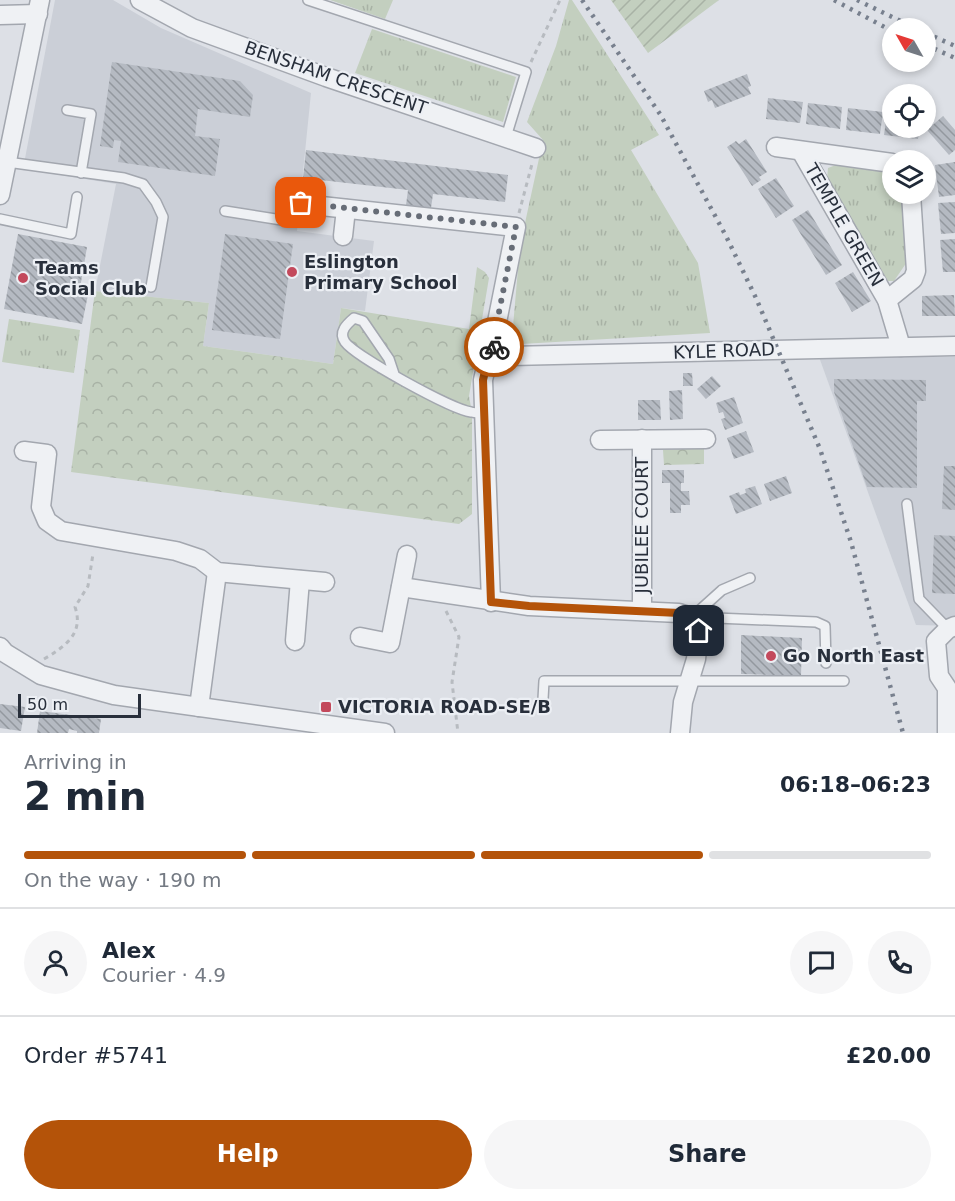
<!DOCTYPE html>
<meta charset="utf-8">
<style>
:root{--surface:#fff;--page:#f6f6f7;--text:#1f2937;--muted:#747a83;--line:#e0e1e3;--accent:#b45309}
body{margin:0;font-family:"DejaVu Sans",sans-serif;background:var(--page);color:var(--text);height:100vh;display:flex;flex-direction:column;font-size:22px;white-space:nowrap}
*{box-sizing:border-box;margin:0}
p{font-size:20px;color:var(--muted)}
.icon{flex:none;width:33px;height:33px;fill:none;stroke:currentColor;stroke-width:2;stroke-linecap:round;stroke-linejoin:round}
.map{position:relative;height:733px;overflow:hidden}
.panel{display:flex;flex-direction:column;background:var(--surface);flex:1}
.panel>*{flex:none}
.needle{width:39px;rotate:309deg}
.tools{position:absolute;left:882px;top:18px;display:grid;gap:12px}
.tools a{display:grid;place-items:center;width:54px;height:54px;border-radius:50%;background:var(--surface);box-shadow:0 3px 9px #0003;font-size:30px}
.scale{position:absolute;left:18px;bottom:15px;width:123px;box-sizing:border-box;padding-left:6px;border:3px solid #282f3b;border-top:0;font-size:16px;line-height:21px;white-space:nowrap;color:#282f3b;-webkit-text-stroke:4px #eceff4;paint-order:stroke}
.pin{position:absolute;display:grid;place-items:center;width:51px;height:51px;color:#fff;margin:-26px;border-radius:12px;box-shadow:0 3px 9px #0006}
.courier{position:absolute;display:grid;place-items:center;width:60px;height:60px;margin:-30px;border:4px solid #b45309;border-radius:50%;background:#fff;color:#222;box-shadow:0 2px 8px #0007}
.summary em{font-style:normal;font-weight:700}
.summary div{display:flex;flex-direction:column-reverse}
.summary{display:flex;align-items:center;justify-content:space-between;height:102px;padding:0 24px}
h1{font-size:39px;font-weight:700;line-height:45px}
.bar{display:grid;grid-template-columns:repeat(4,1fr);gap:9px 6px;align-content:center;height:72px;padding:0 24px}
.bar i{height:8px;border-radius:4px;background:var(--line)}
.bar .selected{background:var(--accent)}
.bar p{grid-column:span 4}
.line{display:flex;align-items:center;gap:15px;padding:0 24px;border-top:2px solid var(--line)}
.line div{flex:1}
.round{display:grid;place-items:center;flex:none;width:63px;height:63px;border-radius:32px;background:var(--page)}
.primary-button{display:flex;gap:12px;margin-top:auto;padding:12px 24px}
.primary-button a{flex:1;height:69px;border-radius:36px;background:var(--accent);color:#fff;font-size:24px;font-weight:700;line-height:69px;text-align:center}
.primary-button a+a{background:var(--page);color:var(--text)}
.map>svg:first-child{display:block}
.built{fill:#cbcfd7}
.grass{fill:url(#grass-tufts)}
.forest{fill:url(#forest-crowns)}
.garden{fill:url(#garden-furrows)}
.building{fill:url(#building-back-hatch)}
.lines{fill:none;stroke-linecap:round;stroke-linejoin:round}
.service-casing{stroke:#a3a7af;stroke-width:12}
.minor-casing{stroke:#a3a7af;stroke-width:21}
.path{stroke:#b7bbc0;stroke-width:3;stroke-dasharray:4.5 4.5;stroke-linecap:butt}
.service{stroke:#eff1f4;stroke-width:9}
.minor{stroke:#eff1f4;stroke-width:18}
.rail{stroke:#78808e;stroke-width:4.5;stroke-dasharray:3 6;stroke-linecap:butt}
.done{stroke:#676d77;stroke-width:6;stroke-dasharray:0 10.8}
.route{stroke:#b45309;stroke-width:8}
.poi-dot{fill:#c3495c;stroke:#eceff4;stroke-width:2}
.labels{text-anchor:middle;stroke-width:4.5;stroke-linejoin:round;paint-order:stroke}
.street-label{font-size:18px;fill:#282f3b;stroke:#eceff4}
.poi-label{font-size:18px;font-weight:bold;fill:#282f3b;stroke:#eceff4;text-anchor:start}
</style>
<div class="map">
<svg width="955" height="733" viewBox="0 0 955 733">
<defs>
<pattern id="grass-tufts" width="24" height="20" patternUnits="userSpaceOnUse" patternTransform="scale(1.5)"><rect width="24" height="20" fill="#c3cfbf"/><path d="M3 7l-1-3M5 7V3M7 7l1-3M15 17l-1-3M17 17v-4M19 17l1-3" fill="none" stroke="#a8b2a5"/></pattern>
<pattern id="forest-crowns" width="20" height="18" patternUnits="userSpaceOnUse" patternTransform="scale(1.5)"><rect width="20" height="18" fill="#c3cfbf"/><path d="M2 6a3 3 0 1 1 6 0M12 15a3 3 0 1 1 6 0" fill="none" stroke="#a8b2a5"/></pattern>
<pattern id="garden-furrows" width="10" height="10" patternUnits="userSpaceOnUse" patternTransform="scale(1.5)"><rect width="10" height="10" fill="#c3cfbf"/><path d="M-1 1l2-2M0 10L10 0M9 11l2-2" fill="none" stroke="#a8b2a5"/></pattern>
<pattern id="building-back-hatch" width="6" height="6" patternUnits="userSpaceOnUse" patternTransform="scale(1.5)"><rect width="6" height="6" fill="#b5bac2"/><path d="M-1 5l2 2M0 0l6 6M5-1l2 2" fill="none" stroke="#93989f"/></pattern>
</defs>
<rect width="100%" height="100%" fill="#dde0e6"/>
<g class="built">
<polygon points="55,0 113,0 161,28 311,93 297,231 374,241 365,311 341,308 333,364 203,346 209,303 95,291 116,184 23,169"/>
<polygon points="819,357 955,357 955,626 916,625"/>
</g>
<g class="grass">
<polygon points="330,0 393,0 385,19"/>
<polygon points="569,0 572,0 659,135 631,150 698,263 710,333 521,344 512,338 520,246 543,140 527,122 556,46"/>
<polygon points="372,29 516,77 503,122 355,73"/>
<polygon points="841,163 892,169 892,194 905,194 909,259 894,281 888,281 827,179 828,168"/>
<polygon points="9,319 80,330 74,373 2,362"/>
</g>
<g class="forest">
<polygon points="477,267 485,272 489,278 469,396 472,413 472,514 459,524 71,472 95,291 209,303 203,346 333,364 341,308 469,329"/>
<polygon points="704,448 704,464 664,465 663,450"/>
</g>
<polygon class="garden" points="611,0 719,0 648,53"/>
<g class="building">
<polygon points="112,62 240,81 253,95 250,117 198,109 195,136 220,139 215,176 118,162 121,141 114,140 113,148 100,146"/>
<polygon points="747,74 751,86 748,87 751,94 715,108 712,100 708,102 704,91"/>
<polygon points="768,98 803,102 800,123 766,119"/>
<polygon points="808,103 842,107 840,129 806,124"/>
<polygon points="848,108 883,112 880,134 846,130"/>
<polygon points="887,114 892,114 892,128 920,128 918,139 884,135"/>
<polygon points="943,116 955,130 955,150 949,155 927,130"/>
<polygon points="746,139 767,172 759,177 761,180 752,186 727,147 736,141 739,144"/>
<polygon points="306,150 508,175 505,202 433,194 431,208 406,205 408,190 303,178"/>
<polygon points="955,162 955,195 939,197 935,165"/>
<polygon points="776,178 794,206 776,218 758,189"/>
<polygon points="955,202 955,233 941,234 938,203"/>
<polygon points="808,210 842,265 826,275 792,220"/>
<polygon points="18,234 87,247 80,288 89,290 82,324 4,309"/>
<polygon points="225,234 293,244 280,339 212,330"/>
<polygon points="955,239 955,272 943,272 940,240"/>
<polygon points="853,272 871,301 852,312 835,283"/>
<polygon points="954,295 955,316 922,316 922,296"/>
<polygon points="683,373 692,373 693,386 683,386"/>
<polygon points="712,376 721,386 706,399 697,389"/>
<polygon points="834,379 926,380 926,401 917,401 917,488 867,487 834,392"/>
<polygon points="682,390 683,419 670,420 669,391"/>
<polygon points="734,397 743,423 725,430 721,419 725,418 723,412 719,413 716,403"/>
<polygon points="638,400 660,400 661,420 638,420"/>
<polygon points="746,431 754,452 734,459 727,438"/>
<polygon points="944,466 955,466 955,510 942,509"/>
<polygon points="662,470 684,470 684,483 681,483 681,491 689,491 690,505 681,505 681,513 670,513 670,483 662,483"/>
<polygon points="786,476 792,493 770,501 764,484"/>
<polygon points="755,486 762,504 736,514 729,496 739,492 740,495 746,493 745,489"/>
<polygon points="934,535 955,536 955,594 932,593"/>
<polygon points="741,635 802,638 801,676 741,674"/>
<polygon points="0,704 25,707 21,731 0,728"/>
<polygon points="40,711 101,719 99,733 77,733 77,731 69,729 68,733 37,733"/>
</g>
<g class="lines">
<g class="service-casing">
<g id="service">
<polyline points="308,0 526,72 506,137"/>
<polyline points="67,110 91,114 81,173"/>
<polyline points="7,162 124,178 143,184 156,202 163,217 151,287"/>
<polyline points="225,211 288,221 291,202 312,205"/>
<polyline points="0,219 71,234 77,197"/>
<path d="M 394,374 L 389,359 L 363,321 L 354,318 C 347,324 338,332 345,342 C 356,357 451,409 471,412 C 475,413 481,413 485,412"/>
<polyline points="907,504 919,599 948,629"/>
<polyline points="692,617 816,622 825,626 826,663"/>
<polyline points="692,617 722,590 750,578"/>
<polyline points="543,699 544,681 844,681"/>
</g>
</g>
<g class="minor-casing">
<g id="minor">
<polyline points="140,0 192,28 326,77 536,148"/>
<polyline points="0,15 38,14"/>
<polyline points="776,147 892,163"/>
<polyline points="801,151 887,300 901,347"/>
<polyline points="0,195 40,0"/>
<polyline points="312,205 516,227 495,332 493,359 486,367 483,380 491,602"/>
<polyline points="343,236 346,209"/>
<polyline points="887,300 913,279 916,271 911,194"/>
<polyline points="493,359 510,356 955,346"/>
<polyline points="642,439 642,611"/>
<polyline points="600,440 706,439"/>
<polyline points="24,451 47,454 41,507 47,521 61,531 176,551 200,559 217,572 325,582"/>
<polyline points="401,587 529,606 679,613 692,617 698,624 699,631 696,659 683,702 680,733"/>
<polyline points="360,637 390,643 407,555"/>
<polyline points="295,641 300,580"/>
<polyline points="0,647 5,653 41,675 114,695 385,733"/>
<polyline points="199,707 217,572"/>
<polyline points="947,733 947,688 939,676 936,641 948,629 955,626"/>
</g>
</g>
<g class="path">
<polyline points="531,62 560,0"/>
<polyline points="519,213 532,164"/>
<polyline points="446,611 459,637 452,682 458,733"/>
<path d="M 44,659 C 66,646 84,633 75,607 L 88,586 L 93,554"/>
</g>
<use href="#service" class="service"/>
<use href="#minor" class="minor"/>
<g class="rail">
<polyline points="582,0 660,114 726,236 756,298 820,449 851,542 903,733"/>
<polyline points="834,0 892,31"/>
<polyline points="857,0 915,28"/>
<polyline points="926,33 955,46"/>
<polyline points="926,45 955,58"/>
</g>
</g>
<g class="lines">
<polyline class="done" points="301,203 516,227 495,332 494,347"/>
<path class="route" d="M 494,347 L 494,359 L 486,367 L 483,380 L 491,602 L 529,606 L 679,613 C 691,615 697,619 699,631"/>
</g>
<g class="poi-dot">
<circle cx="292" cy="272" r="6"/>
<circle cx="23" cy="278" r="6"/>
<circle cx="771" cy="656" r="6"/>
<rect x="320" y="701" width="12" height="12" rx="3"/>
</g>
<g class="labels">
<g class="street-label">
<text transform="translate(336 78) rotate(19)" y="6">BENSHAM CRESCENT</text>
<text transform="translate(844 225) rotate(60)" y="6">TEMPLE GREEN</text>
<text transform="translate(724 351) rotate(-2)" y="6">KYLE ROAD</text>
<text transform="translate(642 525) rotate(-90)" y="6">JUBILEE COURT</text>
</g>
<g class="poi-label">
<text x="304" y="268">Eslington<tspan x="304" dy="21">Primary School</tspan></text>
<text x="35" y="274">Teams<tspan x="35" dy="21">Social Club</tspan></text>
<text x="783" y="662">Go North East</text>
<text x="338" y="713">VICTORIA ROAD-SE/B</text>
</g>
</g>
</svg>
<div class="tools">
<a><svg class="needle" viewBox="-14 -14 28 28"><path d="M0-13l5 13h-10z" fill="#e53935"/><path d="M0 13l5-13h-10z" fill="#747a83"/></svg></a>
<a><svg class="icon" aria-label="locate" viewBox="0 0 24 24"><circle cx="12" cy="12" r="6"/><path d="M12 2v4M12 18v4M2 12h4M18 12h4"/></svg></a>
<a><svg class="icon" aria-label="layers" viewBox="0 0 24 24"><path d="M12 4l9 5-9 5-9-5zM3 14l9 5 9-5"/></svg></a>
</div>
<div class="scale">50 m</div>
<div class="pin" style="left:301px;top:203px;background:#ea580c"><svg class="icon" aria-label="bag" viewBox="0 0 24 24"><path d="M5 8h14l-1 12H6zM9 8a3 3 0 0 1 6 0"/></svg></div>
<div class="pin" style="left:699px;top:631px;background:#1f2937"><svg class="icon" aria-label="home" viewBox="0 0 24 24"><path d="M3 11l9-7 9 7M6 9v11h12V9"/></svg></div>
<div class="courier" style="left:494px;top:347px"><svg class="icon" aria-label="bike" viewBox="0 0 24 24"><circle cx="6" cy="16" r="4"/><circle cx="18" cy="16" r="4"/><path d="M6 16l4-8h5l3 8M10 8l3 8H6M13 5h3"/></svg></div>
</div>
<section class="panel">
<div class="summary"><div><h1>2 min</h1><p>Arriving in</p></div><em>06:18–06:23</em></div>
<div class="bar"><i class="selected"></i><i class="selected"></i><i class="selected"></i><i></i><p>On the way · 190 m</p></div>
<div class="line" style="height:108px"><a class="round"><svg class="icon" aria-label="person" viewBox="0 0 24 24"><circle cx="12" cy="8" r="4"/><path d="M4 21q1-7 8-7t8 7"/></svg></a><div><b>Alex</b><p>Courier · 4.9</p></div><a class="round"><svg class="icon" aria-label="chat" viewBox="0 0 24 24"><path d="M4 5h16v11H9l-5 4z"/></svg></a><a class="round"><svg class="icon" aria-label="phone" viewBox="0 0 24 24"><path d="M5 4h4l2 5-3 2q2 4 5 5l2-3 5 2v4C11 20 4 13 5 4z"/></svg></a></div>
<div class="line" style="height:78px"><div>Order #5741</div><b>£20.00</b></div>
<div class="primary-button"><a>Help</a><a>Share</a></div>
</section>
